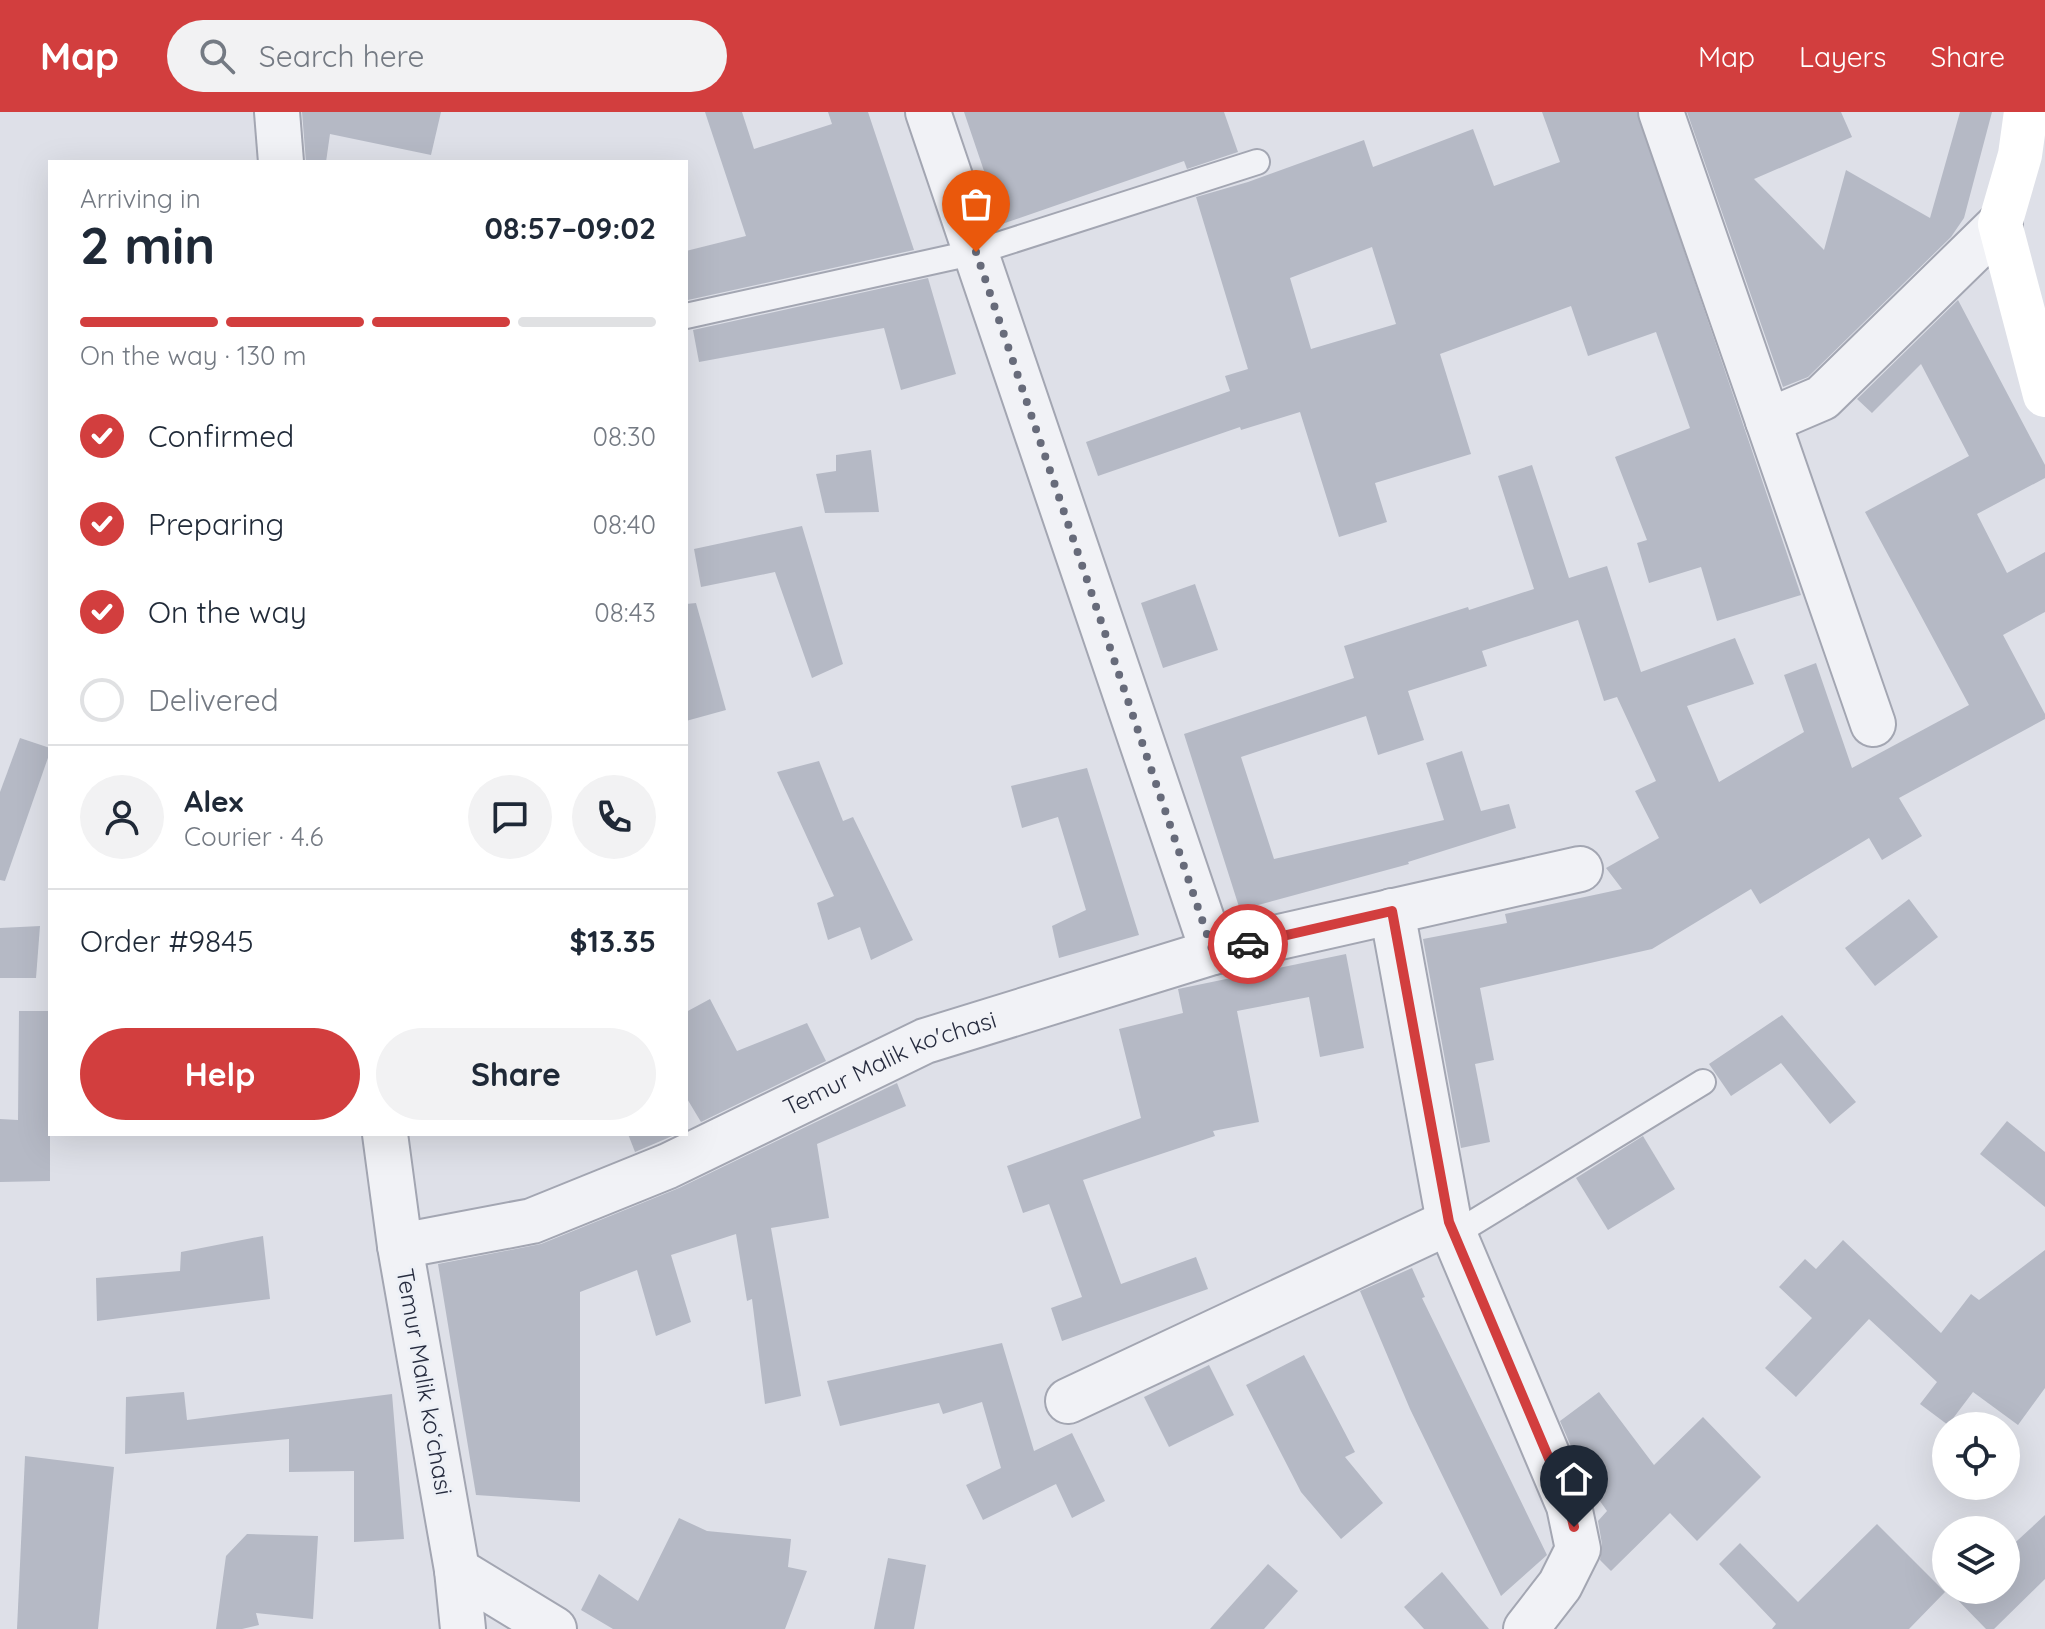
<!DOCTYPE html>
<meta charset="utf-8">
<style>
:root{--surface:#fff;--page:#f2f2f3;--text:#1f2937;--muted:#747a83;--line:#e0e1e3;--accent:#d23e3e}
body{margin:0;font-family:Quicksand,sans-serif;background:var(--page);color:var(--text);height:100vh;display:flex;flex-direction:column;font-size:30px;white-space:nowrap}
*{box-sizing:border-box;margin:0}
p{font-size:26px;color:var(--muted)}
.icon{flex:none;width:44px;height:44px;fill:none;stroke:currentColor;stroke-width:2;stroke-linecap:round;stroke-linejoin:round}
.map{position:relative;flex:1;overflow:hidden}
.drawer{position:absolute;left:48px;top:48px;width:640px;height:976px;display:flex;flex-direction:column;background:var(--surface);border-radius:0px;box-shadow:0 8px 32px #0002}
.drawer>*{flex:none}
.fabs{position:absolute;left:1932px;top:1300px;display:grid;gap:16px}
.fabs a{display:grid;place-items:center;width:88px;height:88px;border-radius:50%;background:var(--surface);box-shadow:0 8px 32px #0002;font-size:40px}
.pin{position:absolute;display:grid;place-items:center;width:68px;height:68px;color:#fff;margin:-82px -34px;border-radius:50% 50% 50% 0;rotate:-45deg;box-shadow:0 0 8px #0007}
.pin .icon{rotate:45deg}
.courier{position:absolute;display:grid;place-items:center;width:80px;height:80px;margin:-40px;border:6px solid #d23e3e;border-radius:50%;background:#fff;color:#222;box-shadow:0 2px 10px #0007}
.head em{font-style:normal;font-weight:700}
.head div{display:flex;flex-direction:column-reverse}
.head{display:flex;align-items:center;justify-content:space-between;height:136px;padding:0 32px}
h1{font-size:52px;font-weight:700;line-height:60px}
.bar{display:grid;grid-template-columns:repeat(4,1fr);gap:12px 8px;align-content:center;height:96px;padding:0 32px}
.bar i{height:10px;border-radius:6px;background:var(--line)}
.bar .current{background:var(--accent)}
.bar p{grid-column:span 4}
.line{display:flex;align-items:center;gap:20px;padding:0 32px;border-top:2px solid var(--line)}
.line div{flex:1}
.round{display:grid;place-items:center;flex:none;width:84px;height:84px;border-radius:42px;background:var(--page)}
ol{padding:0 32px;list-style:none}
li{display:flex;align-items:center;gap:24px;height:88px}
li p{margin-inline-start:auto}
li .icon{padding:8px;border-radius:50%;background:var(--accent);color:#fff;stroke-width:4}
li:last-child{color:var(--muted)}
li i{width:44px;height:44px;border:4px solid var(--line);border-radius:50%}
.button{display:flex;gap:16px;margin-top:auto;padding:16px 32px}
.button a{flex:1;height:92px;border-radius:48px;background:var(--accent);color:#fff;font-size:32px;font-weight:700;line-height:92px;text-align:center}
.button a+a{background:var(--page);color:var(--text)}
header{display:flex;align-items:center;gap:48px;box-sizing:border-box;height:112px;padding:0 40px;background:var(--accent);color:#fff}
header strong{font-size:38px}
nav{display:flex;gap:44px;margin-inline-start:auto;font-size:28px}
.search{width:560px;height:72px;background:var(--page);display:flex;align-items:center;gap:20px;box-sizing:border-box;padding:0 28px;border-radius:44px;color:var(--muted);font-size:30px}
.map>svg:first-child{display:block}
.building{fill:#b5b9c5;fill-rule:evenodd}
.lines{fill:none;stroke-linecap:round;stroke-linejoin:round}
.lane-casing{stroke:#a3a6b2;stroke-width:28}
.street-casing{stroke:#a3a6b2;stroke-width:48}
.lane{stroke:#f1f2f6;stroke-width:24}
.street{stroke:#f1f2f6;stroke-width:44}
.secondary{stroke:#fff;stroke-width:44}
.done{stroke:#676b7a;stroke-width:8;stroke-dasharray:0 14.4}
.route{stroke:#d23e3e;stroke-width:10}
.labels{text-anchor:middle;stroke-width:6;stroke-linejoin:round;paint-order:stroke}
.street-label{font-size:24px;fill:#272c3f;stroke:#edf0f6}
</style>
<header>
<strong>Map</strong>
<div class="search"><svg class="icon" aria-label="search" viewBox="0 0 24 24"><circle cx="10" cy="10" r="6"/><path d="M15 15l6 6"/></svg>Search here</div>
<nav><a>Map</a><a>Layers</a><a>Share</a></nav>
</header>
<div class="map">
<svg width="2045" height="1517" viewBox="0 0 2045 1517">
<rect width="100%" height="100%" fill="#dee0e8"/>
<g class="building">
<polygon points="302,0 441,0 431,43 330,22 326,50 306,50"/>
<polygon points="705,0 742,0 754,37 832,12 828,0 868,0 914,138 688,188 686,139 746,124"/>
<polygon points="964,0 1224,0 1238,40 1187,57 1184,49 1002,112"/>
<path d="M 1542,0 L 1637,0 L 1801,483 L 1717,509 L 1701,455 L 1649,471 L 1637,431 L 1647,428 L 1615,345 L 1690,316 L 1656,220 L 1588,244 L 1571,194 L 1440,242 L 1471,342 L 1375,371 L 1387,410 L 1339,425 L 1300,300 L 1241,318 L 1240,315 L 1098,364 L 1086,330 L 1230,279 L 1225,264 L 1248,257 L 1196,85 L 1248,70 L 1364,28 L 1373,55 L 1473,17 L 1494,74 L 1560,50 ZM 1372,135 L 1396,212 L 1311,237 L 1290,166 Z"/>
<polygon points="1687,0 1841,0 1852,25 1754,67 1824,138 1846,58 1930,106 1960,0 1992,0 1964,106 1951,125 1808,265 1783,275"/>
<polygon points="928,166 956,262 901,278 884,216 699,250 693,218"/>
<polygon points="1958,188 2045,353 2045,366 1977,402 2007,461 2045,440 2045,500 2003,523 2045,602 2045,607 1899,686 1922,724 1882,748 1869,726 1760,792 1751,777 1652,837 1480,876 1494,948 1475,952 1490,1030 1461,1036 1423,827 1507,811 1505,802 1622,777 1606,756 1659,726 1635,679 1656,669 1617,585 1604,589 1578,508 1482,539 1487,554 1408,579 1424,628 1378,643 1366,604 1241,645 1274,747 1444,708 1426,651 1462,639 1481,699 1509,692 1516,716 1408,750 1409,752 1240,798 1184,622 1354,566 1344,534 1468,495 1469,498 1534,477 1498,364 1532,353 1569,466 1607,454 1641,560 1735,526 1754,572 1687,594 1719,670 1804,620 1784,563 1816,551 1852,656 1969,593 1865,400 1969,344 1921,252 1872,301 1857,287"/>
<polygon points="871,338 879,400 825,401 816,362 836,359 836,343"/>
<polygon points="802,414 843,552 812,566 775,460 701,475 694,437"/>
<polygon points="1195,472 1218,538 1163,556 1141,491"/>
<polygon points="696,491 726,598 686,609 686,492"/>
<polygon points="20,626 50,636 50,640 5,769 0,768 0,680"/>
<polygon points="819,649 843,709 853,705 913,828 871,848 860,815 828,828 817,791 834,784 777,660"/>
<polygon points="1087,656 1139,823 1059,846 1052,814 1086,798 1058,705 1022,716 1011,674"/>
<polygon points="1909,787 1938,825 1875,874 1845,836"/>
<polygon points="40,814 36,866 0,866 0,816"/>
<polygon points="1346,842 1364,936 1320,945 1309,885 1237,899 1259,1010 1213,1019 1215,1024 1083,1068 1121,1172 1196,1145 1208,1177 1062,1229 1051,1196 1082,1185 1049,1092 1023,1101 1007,1054 1141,1006 1119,917 1183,901 1178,877"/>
<polygon points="710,887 737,939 807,911 826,949 701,1010 686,985 686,900"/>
<polygon points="19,899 50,899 50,1069 0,1070 0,1007 18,1008"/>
<polygon points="1782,903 1856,990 1830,1012 1781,951 1731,984 1709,952"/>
<polygon points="897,971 906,994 817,1032 829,1106 771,1116 801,1284 765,1292 752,1187 747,1189 736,1122 671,1143 691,1210 656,1224 637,1158 580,1180 580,1390 476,1383 438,1152 541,1132 679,1076"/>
<polygon points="2007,1009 2045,1040 2045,1095 1980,1042"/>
<polygon points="628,1022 677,1022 635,1040"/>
<polygon points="1643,1024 1675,1077 1608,1118 1576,1066"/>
<polygon points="263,1124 270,1187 97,1209 96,1166 180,1159 181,1140"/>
<polygon points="1843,1128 1941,1221 1971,1182 1979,1188 2045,1138 2045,1276 2018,1313 1973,1280 1948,1313 1920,1292 1937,1270 1869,1207 1796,1285 1765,1256 1812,1206 1779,1175 1805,1147 1816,1157"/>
<polygon points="1412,1156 1425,1185 1422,1186 1547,1443 1501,1484 1410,1297 1360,1179"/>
<polygon points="1002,1231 1034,1339 1072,1321 1105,1389 1072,1406 1056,1372 983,1408 966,1373 1001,1356 982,1290 943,1302 939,1291 840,1314 827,1269"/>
<polygon points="1304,1243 1355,1340 1345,1345 1383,1391 1341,1427 1301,1380 1246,1273"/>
<polygon points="1209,1253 1234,1303 1169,1335 1144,1285"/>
<polygon points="184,1280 187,1308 392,1282 404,1427 354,1430 354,1359 289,1360 289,1327 125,1342 126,1285"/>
<polygon points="1599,1280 1654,1353 1703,1305 1761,1365 1697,1429 1670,1401 1611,1459 1600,1448 1602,1432 1598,1409 1607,1399 1587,1371 1560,1309"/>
<polygon points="25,1344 114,1355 98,1517 17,1517"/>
<polygon points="2045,1403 2045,1467 1994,1517 1986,1517 1948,1478 2006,1478 2006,1439"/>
<polygon points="679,1406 707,1419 791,1427 788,1455 807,1459 785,1517 613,1517 581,1498 599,1462 638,1489"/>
<polygon points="1877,1412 1945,1480 1909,1517 1772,1517 1776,1512 1719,1452 1740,1431 1798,1490"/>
<polygon points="247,1422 318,1424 313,1507 256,1501 259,1513 242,1517 216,1517 226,1444"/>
<polygon points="888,1446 926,1453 914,1517 874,1517"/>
<polygon points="1268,1452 1298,1479 1264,1517 1210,1517"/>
<polygon points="1442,1460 1489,1517 1424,1517 1404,1495"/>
</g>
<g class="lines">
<g class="lane-casing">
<g id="lane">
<polyline points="686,204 976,140 1257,50"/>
<polyline points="1453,1123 1703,970"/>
</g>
</g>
<g class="street-casing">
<g id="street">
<polyline points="277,0 281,50"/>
<polyline points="928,0 1213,840"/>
<polyline points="1661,0 1873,612"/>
<polyline points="1768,309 1822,286 2000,112"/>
<polyline points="1392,799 1449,1110 1569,1394 1578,1437 1560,1473 1526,1517"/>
<polyline points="385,1022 400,1134 457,1458 463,1517"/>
<path id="s1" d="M 400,1134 L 532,1109 L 668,1054 L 925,929 L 1213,840 L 1580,757"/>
<polyline points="1068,1289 1449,1110"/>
<polyline points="457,1458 554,1517"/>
</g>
</g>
<use href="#lane" class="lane"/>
<use href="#street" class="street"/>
<polyline class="secondary" points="2026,0 2020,43 2000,112 2045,283"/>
</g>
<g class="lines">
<polyline class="done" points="976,140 1213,840 1248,832"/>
<polyline class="route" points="1248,832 1392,799 1449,1110 1569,1394 1574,1415"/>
</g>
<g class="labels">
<g class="street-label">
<text dy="8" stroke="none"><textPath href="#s1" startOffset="526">Temur Malik ko'chasi</textPath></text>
<text transform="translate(424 1270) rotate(80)" y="8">Temur Malik koʻchasi</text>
</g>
</g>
</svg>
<div class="fabs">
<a><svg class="icon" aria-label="locate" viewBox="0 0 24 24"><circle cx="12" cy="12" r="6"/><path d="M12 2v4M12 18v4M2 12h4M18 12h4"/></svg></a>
<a><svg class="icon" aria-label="layers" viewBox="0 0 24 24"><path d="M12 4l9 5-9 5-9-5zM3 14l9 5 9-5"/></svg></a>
</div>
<div class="pin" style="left:976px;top:140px;background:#ea580c"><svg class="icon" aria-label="bag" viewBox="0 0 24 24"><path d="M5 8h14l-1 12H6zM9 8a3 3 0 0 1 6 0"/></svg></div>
<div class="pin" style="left:1574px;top:1415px;background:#1f2937"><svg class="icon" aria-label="home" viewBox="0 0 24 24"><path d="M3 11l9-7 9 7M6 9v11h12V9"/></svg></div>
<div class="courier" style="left:1248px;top:832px"><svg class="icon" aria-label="car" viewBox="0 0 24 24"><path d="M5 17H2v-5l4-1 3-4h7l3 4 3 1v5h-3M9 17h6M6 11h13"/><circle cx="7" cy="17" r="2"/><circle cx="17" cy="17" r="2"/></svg></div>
<section class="drawer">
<div class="head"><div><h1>2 min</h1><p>Arriving in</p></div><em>08:57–09:02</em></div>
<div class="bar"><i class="current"></i><i class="current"></i><i class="current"></i><i></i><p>On the way · 130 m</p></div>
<ol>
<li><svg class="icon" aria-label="check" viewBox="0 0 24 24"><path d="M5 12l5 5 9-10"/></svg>Confirmed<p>08:30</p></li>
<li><svg class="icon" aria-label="check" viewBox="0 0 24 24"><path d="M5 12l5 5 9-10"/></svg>Preparing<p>08:40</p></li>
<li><svg class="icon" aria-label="check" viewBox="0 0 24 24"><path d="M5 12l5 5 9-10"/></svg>On the way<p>08:43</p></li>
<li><i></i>Delivered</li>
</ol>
<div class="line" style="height:144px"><a class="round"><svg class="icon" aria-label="person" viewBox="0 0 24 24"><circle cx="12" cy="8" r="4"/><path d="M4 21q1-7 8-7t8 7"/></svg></a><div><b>Alex</b><p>Courier · 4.6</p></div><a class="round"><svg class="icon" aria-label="chat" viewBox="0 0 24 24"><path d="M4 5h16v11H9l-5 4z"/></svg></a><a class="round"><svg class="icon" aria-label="phone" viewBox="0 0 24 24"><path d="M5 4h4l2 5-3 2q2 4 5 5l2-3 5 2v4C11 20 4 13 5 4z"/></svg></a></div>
<div class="line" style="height:104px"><div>Order #9845</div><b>$13.35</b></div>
<div class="button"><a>Help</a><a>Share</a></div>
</section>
</div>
